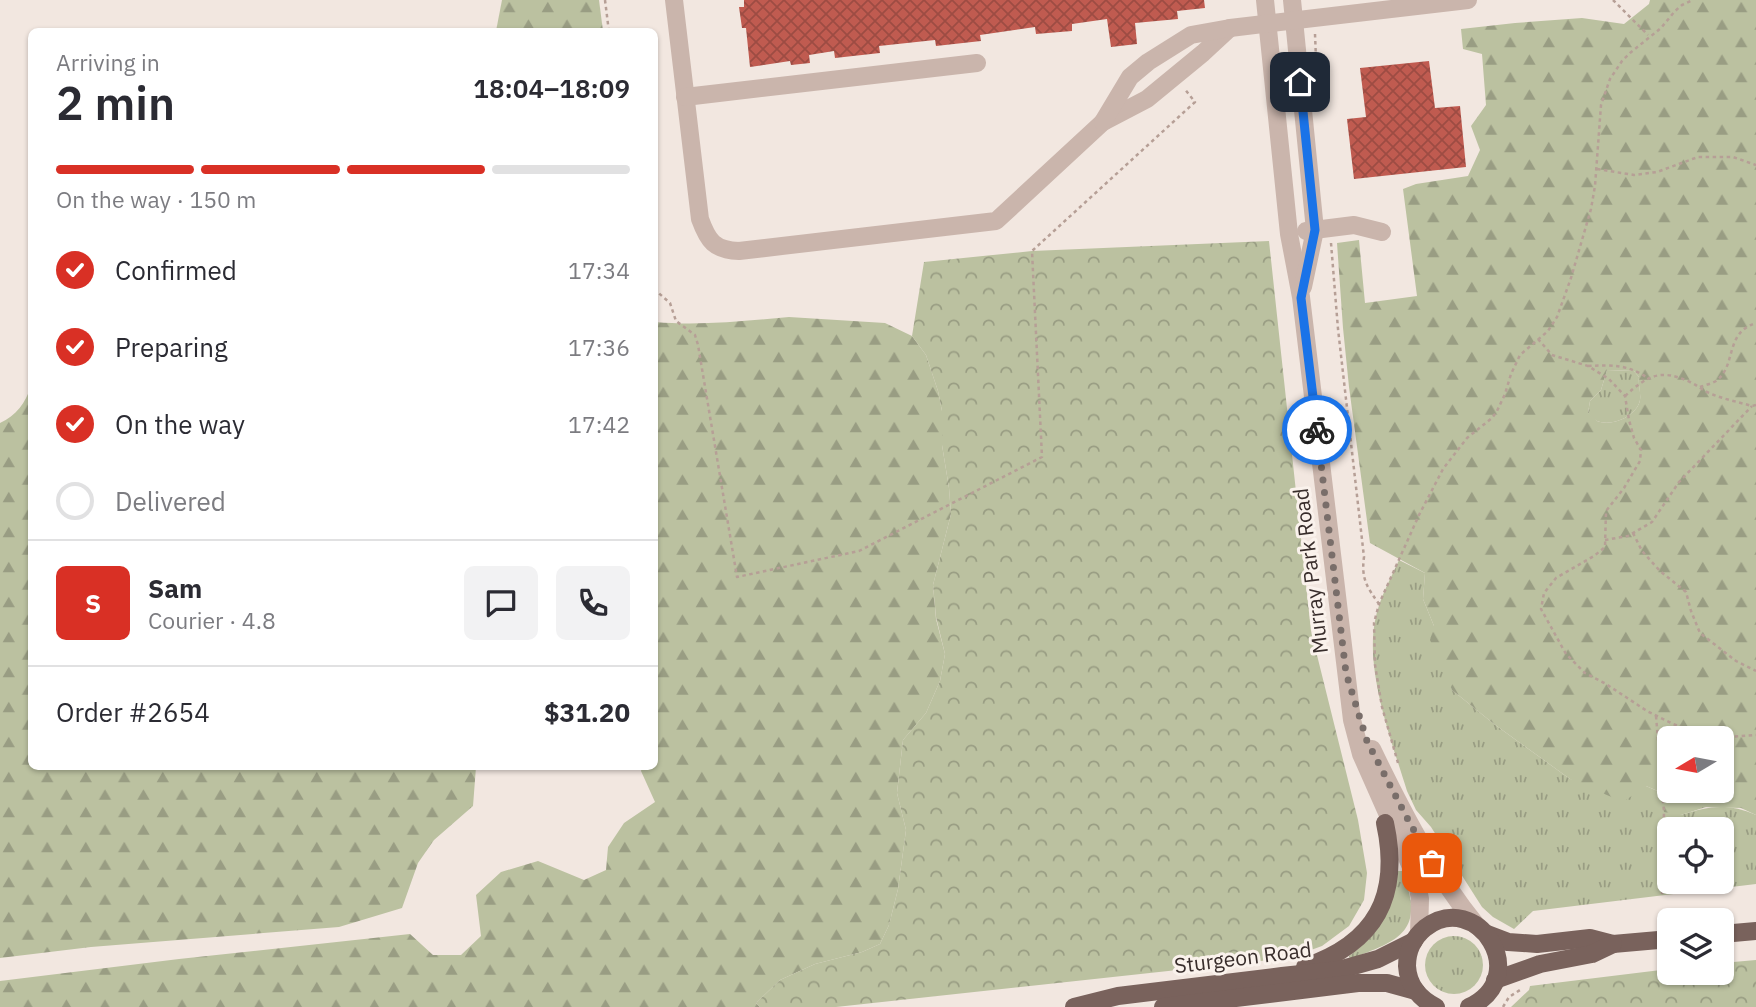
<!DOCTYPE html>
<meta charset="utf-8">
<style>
:root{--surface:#fff;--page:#f2f2f3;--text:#2b2b33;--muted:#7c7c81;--line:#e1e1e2;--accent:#d93025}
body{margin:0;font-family:"IBM Plex Sans",sans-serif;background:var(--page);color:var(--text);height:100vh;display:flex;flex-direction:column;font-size:26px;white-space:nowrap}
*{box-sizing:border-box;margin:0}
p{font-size:23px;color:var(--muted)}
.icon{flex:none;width:38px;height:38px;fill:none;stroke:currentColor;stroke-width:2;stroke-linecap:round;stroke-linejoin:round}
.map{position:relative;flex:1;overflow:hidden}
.details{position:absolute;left:28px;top:28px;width:630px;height:742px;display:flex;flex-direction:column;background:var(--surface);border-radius:10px;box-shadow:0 2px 5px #0004}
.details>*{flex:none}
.needle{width:46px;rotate:260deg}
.controls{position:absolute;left:1657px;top:726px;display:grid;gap:14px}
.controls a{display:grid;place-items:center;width:77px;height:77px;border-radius:10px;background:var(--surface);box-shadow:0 2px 5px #0004;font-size:35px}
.pin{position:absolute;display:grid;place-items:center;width:60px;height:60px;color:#fff;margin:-30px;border-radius:14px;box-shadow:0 4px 10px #0006}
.courier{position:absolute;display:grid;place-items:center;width:70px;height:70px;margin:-35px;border:5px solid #1a73e8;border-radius:50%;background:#fff;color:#222;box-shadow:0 2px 9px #0007}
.summary em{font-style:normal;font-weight:600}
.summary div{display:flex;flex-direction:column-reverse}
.summary{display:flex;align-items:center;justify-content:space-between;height:119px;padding:0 28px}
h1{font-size:46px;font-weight:600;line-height:52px}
.bar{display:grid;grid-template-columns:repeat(4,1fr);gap:10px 7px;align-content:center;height:84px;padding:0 28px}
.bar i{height:9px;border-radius:5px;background:var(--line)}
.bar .selected{background:var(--accent)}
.bar p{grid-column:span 4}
.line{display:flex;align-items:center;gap:18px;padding:0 28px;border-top:2px solid var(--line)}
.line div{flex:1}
.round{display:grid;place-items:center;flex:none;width:74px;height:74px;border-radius:10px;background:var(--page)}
ol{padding:0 28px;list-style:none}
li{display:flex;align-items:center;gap:21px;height:77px}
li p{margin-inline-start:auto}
li .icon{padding:7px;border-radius:50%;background:var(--accent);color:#fff;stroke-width:4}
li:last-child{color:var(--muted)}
li i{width:38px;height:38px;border:4px solid var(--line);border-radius:50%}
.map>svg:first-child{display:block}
.grass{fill:url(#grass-tufts);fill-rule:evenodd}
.forest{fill:url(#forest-firs);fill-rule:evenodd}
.park{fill:url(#park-crowns)}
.building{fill:url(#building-cross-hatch)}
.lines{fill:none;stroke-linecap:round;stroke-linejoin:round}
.path{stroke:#b69f96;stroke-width:2.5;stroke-dasharray:3.5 3.5;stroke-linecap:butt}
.minor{stroke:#cab5ac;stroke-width:18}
.major{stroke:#79625c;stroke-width:18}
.done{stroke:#796e6a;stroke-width:7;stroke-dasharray:0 12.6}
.route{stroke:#1a73e8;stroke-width:9}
.labels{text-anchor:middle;stroke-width:6;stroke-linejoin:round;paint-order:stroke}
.street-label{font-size:21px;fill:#382d2b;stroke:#faf2ec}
</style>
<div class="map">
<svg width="1756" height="1007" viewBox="0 0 1756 1007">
<defs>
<pattern id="grass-tufts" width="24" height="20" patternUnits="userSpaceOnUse" patternTransform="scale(1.75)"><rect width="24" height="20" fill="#bbc1a0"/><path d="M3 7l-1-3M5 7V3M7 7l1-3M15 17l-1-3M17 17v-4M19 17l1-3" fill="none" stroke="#999d83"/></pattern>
<pattern id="forest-firs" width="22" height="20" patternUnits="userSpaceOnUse" patternTransform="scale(1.75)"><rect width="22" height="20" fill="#bbc1a0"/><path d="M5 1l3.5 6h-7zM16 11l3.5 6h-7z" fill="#999d83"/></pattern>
<pattern id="park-crowns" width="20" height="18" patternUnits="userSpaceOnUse" patternTransform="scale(1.75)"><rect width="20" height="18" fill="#bbc1a0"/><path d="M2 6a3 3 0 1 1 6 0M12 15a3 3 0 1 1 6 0" fill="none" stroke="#999d83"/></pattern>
<pattern id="building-cross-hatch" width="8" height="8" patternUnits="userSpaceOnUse" patternTransform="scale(1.75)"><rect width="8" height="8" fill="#c05b50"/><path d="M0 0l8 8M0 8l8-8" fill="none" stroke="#9d4c43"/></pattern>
</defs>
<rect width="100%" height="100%" fill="#f2e7e0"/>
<g class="grass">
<path d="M 1607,370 L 1634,371 L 1639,377 C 1638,384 1641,392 1640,400 C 1637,416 1612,427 1597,421 C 1593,419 1591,416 1588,413 L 1590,401 L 1601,390 Z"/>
<path d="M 1399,560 L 1425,573 L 1423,599 L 1434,626 L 1452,690 L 1494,724 L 1570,779 L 1646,786 L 1660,792 L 1681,815 C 1709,806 1728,803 1756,815 L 1756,884 L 1533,911 L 1514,929 L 1493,917 L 1482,907 L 1431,827 L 1416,810 L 1407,791 C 1392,742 1365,672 1375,621 C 1379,599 1390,580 1399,560 ZM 1670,830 L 1722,830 L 1722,882 L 1670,882 Z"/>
<path d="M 1398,871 L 1402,871 C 1426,931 1401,940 1350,959 L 1349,956 C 1383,931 1390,912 1398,871 Z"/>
<circle cx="1454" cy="965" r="29"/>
</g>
<g class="forest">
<polygon points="502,0 599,0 603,31 496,31"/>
<path d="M 1650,0 L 1756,0 L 1756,815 L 1741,808 L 1706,807 L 1681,815 L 1664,812 L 1660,792 L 1646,786 L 1623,802 L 1570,779 L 1494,724 L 1452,690 L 1430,640 L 1434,626 L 1423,599 L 1425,573 L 1370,543 L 1349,387 L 1343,328 L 1337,243 L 1359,240 L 1365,303 L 1417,296 L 1403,189 L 1416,184 L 1468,176 L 1480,150 L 1471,126 L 1486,105 L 1482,54 L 1463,49 L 1461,29 L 1515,23 L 1582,18 L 1624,24 L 1649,4 ZM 1607,370 L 1634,371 L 1639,377 C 1638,385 1641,393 1640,400 C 1637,416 1612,427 1597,421 C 1596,420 1589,413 1588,413 L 1590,401 L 1601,390 ZM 1722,738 L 1722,791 L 1670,791 L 1670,738 Z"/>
<path d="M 789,317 L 885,323 L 912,336 L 926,355 L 938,391 L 942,411 L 942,445 L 949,488 L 951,514 L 933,585 L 936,619 L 945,654 L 940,681 L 926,713 L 903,740 L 897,793 L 906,830 L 898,889 L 889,925 L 880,944 L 862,952 L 815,964 L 780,980 L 756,1003 L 760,1007 L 0,1007 L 0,981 L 179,959 L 410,934 L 433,955 L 461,955 L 481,936 L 476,895 L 501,872 L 538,861 L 584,880 L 606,870 L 608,847 L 624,823 L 655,802 L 641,771 L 642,767 L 654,766 L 655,322 C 699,326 744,321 789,317 Z"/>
<path d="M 31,386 L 32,766 L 476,767 L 473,806 L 434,840 L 418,863 L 402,908 L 339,927 L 91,947 L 0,958 L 0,423 C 16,416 26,402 31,386 Z"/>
</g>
<g class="park">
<polygon points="1269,241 1311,631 1358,820 1367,873 1364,900 1349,926 1322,946 1289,958 836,1007 760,1007 756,1003 780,980 815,964 862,952 880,944 889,925 898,889 906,830 897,793 903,740 926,713 940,681 945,654 936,617 933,585 951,514 949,488 942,445 942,411 938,391 926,355 912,336 924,262 1032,251"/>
<polygon points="1756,960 1756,1007 1511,1007 1529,990 1530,986 1669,969 1670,973 1722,973 1722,963"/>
</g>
<g class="building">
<polygon points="744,0 1204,0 1205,8 1177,11 1178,19 1135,23 1137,44 1111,47 1107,19 1072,24 1072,31 1036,34 1035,27 980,35 981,41 936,46 935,40 879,46 880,53 835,58 834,51 809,55 810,63 791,65 790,61 750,67 746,28 742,28 739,7 744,7"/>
<polygon points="1429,61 1435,108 1460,106 1466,167 1354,179 1347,119 1366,117 1360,68"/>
</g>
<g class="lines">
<g class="path">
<polyline points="605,0 609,32"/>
<polyline points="1613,0 1648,35"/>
<polyline points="1315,34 1316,59"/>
<polyline points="1597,169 1634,175 1657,172 1698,157 1733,157 1756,165"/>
<path d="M 1331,243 L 1338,329 L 1364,557 C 1361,579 1367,587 1379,604"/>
<polyline points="654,289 670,303 676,321 695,335 698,345 737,577 859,551 1042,457 1032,251 1195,102 1184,88"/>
<polyline points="1538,339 1552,355 1588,366 1609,379 1625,396 1629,420 1634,438 1641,450 1640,461 1624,488 1606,511 1605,547 1594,556 1556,578 1544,593 1541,609 1566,654 1585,673 1606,684 1647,711 1673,724 1700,734 1729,737 1756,735"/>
<path d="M 1588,366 C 1613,365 1626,364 1648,378"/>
<path d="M 1700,387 C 1705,385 1711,384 1716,381 C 1737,366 1724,333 1756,323"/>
<path d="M 1625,396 C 1647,376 1660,368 1690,382 C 1697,385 1702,390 1709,393 C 1723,399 1738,402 1752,406 L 1756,405"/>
<polyline points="1633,533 1642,551 1660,571 1686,592 1691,611 1700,633 1736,661 1756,671"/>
<polyline points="1605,540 1628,536 1652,522 1679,482 1752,406"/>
<polyline points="1656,716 1664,812 1662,896"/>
<polyline points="1398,763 1382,707 1375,665 1374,623 1379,604 1419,515 1443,469 1467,438 1492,418 1497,411 1505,394 1511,374 1520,355 1548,331 1557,317 1571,278 1591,209 1595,186 1601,105 1610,79 1622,61 1630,53 1661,28 1675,11 1682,5 1693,0"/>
<polyline points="1503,1007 1509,997 1520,990"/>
</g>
<g class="minor">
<path d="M 674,0 L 700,219 C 708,241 714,250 739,251 L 996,221 L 1103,122 L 1147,99 L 1203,53 L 1230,28"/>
<polyline points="1265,0 1289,234 1301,297 1352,720 1361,754 1416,878 1420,899 1419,934"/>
<polyline points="1292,0 1315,230 1303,287"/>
<polyline points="685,97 977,63"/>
<polyline points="1103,122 1130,77 1148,62 1191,35 1230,28 1468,0"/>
<polyline points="1306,231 1354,225 1382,232"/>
<path d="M 1372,749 C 1402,811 1433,872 1477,926"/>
</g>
<g class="major">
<polyline points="1487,934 1508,942 1537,944 1590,938 1613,944 1670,939"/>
<polyline points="1722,934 1756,931"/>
<path d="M 1305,967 C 1376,943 1401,896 1385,823"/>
<polyline points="1495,980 1540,964 1592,954 1613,944"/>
<polyline points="1074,1007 1118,996 1282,976 1339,970 1378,959 1414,941"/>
<polyline points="1163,1007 1358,983 1387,983 1416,991"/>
<path d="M 1436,1007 C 1420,999 1408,985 1407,966 C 1407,951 1414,937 1425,928 C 1477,888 1534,977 1469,1007"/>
</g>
</g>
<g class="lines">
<polyline class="done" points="1317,430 1346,673 1367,741 1405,814 1432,863"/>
<polyline class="route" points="1300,82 1315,230 1301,298 1317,430"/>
</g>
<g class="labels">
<g class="street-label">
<text transform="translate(1311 571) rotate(-97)" y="7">Murray Park Road</text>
<text transform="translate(1243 958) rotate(-7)" y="7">Sturgeon Road</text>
</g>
</g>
</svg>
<div class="controls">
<a><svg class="needle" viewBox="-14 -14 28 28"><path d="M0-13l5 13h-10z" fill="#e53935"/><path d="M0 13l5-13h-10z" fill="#7c7c81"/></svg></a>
<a><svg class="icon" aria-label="locate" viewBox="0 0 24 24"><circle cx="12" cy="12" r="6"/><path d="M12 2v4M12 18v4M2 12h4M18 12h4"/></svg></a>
<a><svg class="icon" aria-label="layers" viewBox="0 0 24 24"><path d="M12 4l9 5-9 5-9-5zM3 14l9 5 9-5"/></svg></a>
</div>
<div class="pin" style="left:1432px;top:863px;background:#ea580c"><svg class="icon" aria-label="bag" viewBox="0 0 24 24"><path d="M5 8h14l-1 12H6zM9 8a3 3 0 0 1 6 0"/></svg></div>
<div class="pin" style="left:1300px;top:82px;background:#1f2937"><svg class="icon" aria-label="home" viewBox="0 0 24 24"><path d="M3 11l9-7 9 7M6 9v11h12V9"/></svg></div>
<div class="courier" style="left:1317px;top:430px"><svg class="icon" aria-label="bike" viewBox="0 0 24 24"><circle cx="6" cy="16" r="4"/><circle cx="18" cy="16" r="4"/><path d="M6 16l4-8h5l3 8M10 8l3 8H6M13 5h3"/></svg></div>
<section class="details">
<div class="summary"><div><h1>2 min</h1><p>Arriving in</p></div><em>18:04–18:09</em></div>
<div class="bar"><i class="selected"></i><i class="selected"></i><i class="selected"></i><i></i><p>On the way · 150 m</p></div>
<ol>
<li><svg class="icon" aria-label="check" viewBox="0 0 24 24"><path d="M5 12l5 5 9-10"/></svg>Confirmed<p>17:34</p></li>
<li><svg class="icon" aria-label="check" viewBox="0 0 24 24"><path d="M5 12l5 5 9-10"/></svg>Preparing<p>17:36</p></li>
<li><svg class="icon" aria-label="check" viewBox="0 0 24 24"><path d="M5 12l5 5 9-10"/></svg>On the way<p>17:42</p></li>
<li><i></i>Delivered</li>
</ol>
<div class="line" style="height:126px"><b class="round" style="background:var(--accent);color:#fff">S</b><div><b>Sam</b><p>Courier · 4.8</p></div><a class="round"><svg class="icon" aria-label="chat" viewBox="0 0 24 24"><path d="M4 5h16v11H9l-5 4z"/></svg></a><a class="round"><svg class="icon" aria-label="phone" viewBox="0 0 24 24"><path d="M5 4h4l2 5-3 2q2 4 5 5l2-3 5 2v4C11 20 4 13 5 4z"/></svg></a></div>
<div class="line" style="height:91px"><div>Order #2654</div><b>$31.20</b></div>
</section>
</div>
